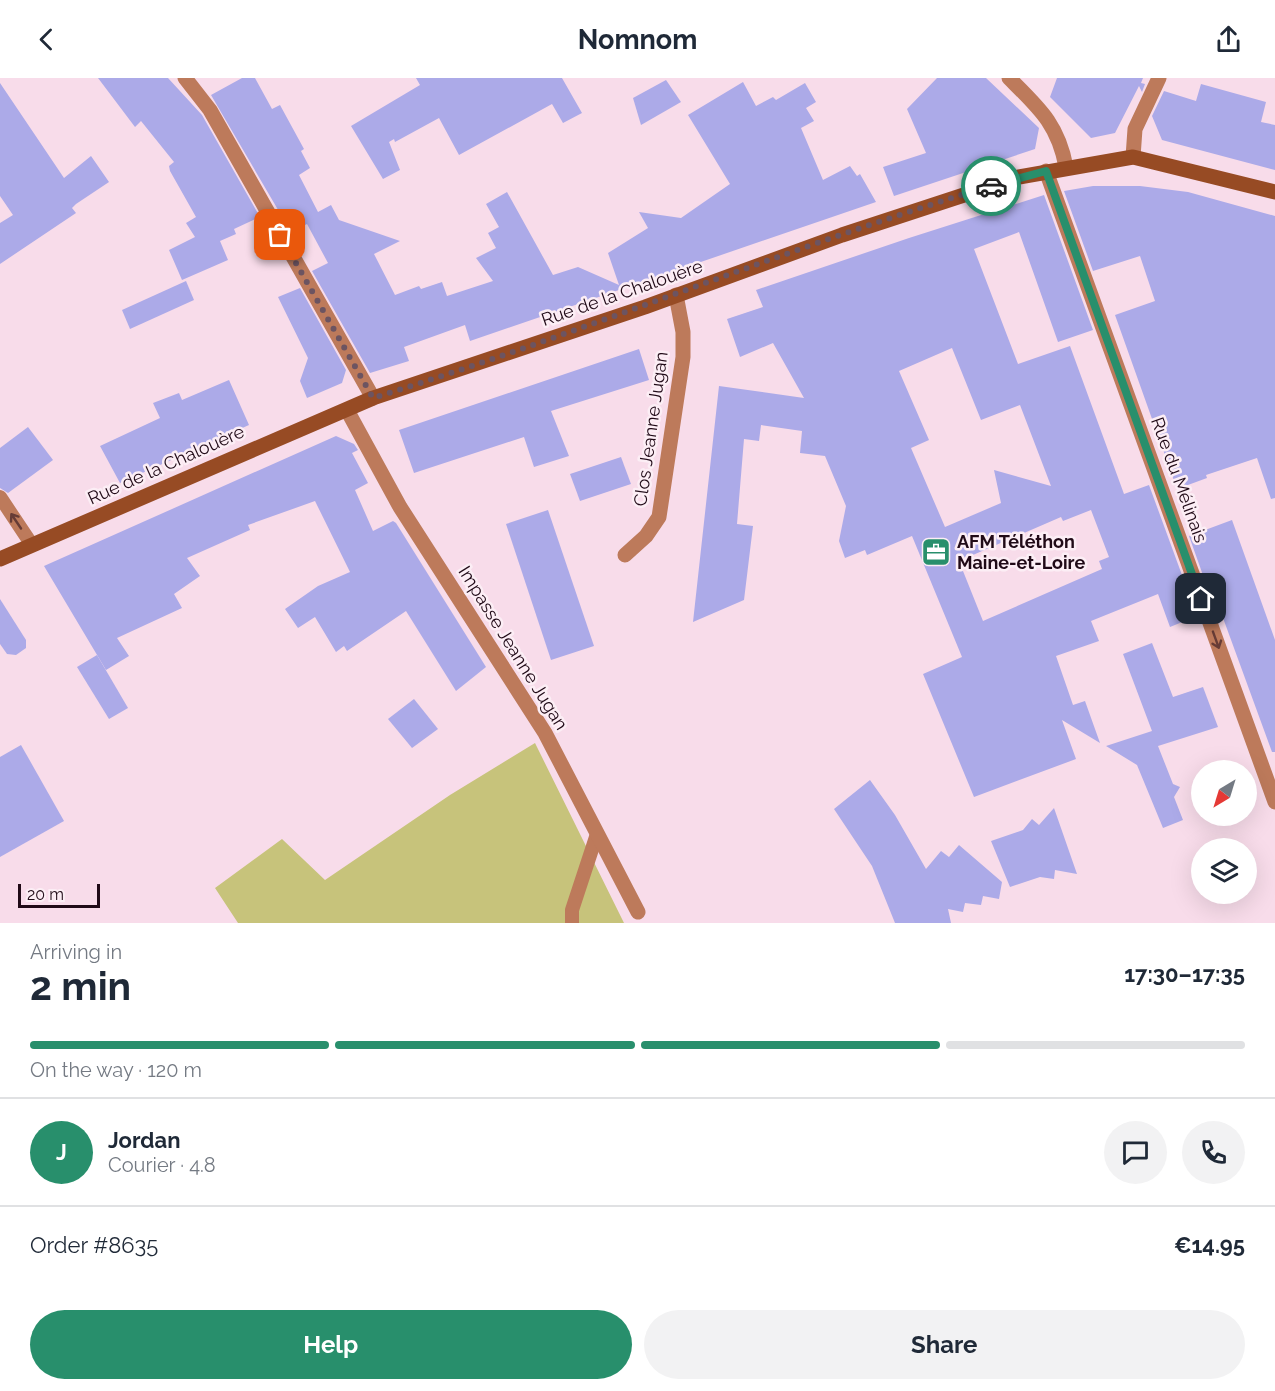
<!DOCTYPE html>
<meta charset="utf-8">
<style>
:root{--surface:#fff;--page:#f2f2f3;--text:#1f2937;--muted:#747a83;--line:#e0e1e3;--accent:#288f6c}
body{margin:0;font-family:Raleway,sans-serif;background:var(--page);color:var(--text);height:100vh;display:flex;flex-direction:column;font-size:22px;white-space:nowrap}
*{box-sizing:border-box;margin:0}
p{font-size:20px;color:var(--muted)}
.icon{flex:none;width:33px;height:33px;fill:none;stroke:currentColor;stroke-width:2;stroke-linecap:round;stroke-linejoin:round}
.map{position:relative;height:845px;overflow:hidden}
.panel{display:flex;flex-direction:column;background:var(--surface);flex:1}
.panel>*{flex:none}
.needle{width:39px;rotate:218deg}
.tools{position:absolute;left:1191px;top:682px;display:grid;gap:12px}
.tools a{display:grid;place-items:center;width:66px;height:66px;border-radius:50%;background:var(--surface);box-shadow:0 6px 24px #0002;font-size:30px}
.scale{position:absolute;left:18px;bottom:15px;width:82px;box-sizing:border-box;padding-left:6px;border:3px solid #200a17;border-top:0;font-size:16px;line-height:21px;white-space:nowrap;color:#200a17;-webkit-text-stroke:4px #fceef5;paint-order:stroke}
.pin{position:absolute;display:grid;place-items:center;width:51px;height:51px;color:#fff;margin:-26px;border-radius:12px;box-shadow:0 3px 9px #0006}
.courier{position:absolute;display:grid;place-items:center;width:60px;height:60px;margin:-30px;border:4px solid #288f6c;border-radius:50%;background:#fff;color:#222;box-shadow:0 2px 8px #0007}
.head em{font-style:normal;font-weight:700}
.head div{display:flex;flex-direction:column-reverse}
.head{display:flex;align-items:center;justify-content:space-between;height:102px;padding:0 30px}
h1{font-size:39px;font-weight:700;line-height:45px}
.bar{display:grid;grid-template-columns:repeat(4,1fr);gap:9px 6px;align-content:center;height:72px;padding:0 30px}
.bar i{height:8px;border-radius:4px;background:var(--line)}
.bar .current{background:var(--accent)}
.bar p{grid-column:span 4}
.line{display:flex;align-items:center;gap:15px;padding:0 30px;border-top:2px solid var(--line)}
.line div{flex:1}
.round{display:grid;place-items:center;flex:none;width:63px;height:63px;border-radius:32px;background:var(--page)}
.action{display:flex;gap:12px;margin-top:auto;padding:12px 30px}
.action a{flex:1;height:69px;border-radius:36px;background:var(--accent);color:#fff;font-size:24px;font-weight:700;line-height:69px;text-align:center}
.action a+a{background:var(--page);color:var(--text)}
header{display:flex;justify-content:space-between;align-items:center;height:78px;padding:0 30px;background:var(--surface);font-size:27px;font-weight:700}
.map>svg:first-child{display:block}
.green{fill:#c7c37b}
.building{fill:#acaae8;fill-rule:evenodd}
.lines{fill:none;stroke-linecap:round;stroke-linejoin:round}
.lane{stroke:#bd7a5b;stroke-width:14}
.street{stroke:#bd7a5b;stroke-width:15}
.secondary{stroke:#974b24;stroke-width:15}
.oneway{stroke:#673c36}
.done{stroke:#6c5461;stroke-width:6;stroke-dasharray:0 10.8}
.route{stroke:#288f6c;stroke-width:8}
.labels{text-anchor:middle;stroke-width:5;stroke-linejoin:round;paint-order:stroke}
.street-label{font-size:18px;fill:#200a17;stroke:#fceef5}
.poi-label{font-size:18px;font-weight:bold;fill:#200a17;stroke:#fceef5;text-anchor:start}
</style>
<header><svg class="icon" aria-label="back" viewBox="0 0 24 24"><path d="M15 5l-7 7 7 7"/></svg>Nomnom<svg class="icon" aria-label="share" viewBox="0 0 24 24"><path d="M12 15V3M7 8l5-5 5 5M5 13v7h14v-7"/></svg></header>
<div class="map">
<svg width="1275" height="845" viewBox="0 0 1275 845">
<rect width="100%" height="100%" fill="#f8dcea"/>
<polygon class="green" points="535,665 624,845 238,845 215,810 282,761 325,802 450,717"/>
<g class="building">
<polygon points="98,0 168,0 202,37 260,139 234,151 236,156 220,163 228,182 182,202 169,172 195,159 186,145 196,139 170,93 169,88 174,84 141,43 135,49"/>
<polygon points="242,0 255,0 272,31 280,27 304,71 301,73 310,90 299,97 318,134 331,127 339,142 400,163 374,176 395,217 419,208 421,211 442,204 447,218 493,203 476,180 496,170 488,155 499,149 486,126 507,114 553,197 578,189 619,207 608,175 648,150 639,134 681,140 730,106 688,37 743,4 756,28 773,19 776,22 805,5 816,24 806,30 814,43 801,50 823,102 850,88 857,98 860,96 876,124 470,263 465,247 404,269 409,283 370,295 312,193 328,185 307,146 291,154 211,17"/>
<polygon points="416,0 562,0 582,35 563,45 552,26 459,77 439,40 395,64 394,61 389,64 400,92 383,101 351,48 420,7"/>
<polygon points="937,0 986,0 1039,50 1035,71 894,118 883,89 926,75 907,31"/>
<polygon points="1057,0 1143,0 1141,5 1145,6 1142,14 1139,8 1115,55 1091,60 1050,19"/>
<polygon points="666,2 681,24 641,47 633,20"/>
<polygon points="0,5 64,100 91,78 109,104 76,126 72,130 76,135 0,186 0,145 13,137 0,118"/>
<polygon points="1201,6 1266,24 1261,44 1275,47 1275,92 1162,62 1152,38 1164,13 1196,23"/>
<polygon points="1093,108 1140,108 1188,114 1275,138 1275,420 1271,421 1257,380 1206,397 1207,400 1177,411 1115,237 1155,223 1140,178 1093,193 1064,113"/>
<path d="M 1044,117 L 1093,252 L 1058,264 L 1019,154 L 974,171 L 1018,286 L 1070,268 L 1124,416 L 1149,407 L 1197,538 L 1170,549 L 1158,516 L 1091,543 L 1099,563 L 1056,578 L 1073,627 L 1085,623 L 1100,665 L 1062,642 L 1076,681 L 974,719 L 923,596 L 962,579 L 912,458 L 867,477 L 865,472 L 845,480 L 839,463 L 846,428 L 825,378 L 800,375 L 802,353 L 761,347 L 759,363 L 744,361 L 737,446 L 753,448 L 744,522 L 693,544 L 719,308 L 804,320 L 773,265 L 740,279 L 727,241 L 763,229 L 756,212 L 909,160 ZM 952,270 L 981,342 L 1020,327 L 1051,408 L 994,392 L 1001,425 L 945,449 L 911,370 L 929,362 L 899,293 ZM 1091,432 L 1109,479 L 1099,483 L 1102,491 L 983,543 L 959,483 L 1061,439 L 1063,443 Z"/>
<polygon points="186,203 194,222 130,251 122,232"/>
<polygon points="300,210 346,292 342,305 307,320 300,303 308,280 278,219"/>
<polygon points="639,271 649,302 551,333 569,378 534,389 524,359 414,395 399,352"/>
<polygon points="229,302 249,347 120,405 100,368 160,340 153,325 179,315 182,322"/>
<polygon points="28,349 53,382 8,415 0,410 0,370"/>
<polygon points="336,358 354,366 358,372 352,375 368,405 355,412 373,453 393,443 396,445 486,589 456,613 406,533 347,573 344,568 336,574 315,539 298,550 285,531 318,508 350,494 315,423 248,447 250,452 187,480 200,498 174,516 182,530 117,560 129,578 106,592 44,488"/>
<polygon points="621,379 631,406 580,423 570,396"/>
<polygon points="548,432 594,568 551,582 506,446"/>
<polygon points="1232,442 1275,562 1275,674 1272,674 1219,529 1215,531 1189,458"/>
<polygon points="0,521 26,562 26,570 16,577 7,576 0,566"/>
<polygon points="1152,565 1173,619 1203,609 1218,649 1158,668 1173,706 1180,709 1174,719 1183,742 1163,750 1137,687 1106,668 1152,653 1123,576"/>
<polygon points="97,577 128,630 109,641 77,589"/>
<polygon points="414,621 438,651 412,670 388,641"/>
<polygon points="21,667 64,743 0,779 0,679"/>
<polygon points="870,702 895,737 926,791 941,773 949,779 959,767 1002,804 999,821 983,818 981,827 965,825 963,834 948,831 951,845 895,845 872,788 834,731"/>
<polygon points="1054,730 1077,796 1055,792 1054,801 1040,799 1010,809 991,763 1023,752 1032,741 1039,747"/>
</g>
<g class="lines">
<g class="lane">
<polyline points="0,419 32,467"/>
<polyline points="572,845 572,832 597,756"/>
</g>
<g class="street">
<polyline points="185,0 210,32 373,320"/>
<path d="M 1009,0 C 1039,30 1058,46 1066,89"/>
<polyline points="1133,79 1135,51 1159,0"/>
<polyline points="1046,93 1275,724"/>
<polyline points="347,332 400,429 545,655 638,834"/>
<polyline points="625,477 646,458 659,439 683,279 683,254 676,217"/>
</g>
<polyline class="secondary" points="0,481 373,320 645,229 842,157 1019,99 1133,79 1275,114"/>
</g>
<defs><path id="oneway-shaft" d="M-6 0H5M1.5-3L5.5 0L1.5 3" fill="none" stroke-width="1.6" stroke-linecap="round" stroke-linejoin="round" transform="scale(1.5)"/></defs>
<g class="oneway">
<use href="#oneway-shaft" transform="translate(16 443) rotate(-124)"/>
<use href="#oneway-shaft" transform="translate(1216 562) rotate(70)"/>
</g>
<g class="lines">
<path class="done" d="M 280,157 L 373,320 C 581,256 782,171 991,108"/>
<polyline class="route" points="991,108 1046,93 1201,521"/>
</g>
<defs>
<g id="office-square" transform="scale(1.5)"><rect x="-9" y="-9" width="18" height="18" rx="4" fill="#288f6c" stroke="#fceef5"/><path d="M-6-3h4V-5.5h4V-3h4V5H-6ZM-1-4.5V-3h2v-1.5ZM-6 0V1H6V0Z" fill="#fff"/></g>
</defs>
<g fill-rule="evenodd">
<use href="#office-square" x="936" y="474"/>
</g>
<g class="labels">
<g class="street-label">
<text transform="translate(622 215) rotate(-19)" y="6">Rue de la Chalouère</text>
<text transform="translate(651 351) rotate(-82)" y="6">Clos Jeanne Jugan</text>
<text transform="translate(166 387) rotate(-24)" y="6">Rue de la Chalouère</text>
<text transform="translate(1179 402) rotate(70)" y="6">Rue du Mélinais</text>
<text transform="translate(513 570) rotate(58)" y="6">Impasse Jeanne Jugan</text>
</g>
<g class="poi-label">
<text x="957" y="470">AFM Téléthon<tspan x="957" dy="21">Maine-et-Loire</tspan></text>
</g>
</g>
</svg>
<div class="tools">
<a><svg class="needle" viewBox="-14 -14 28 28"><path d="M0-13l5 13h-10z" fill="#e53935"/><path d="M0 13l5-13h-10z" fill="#747a83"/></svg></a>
<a><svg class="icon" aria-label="layers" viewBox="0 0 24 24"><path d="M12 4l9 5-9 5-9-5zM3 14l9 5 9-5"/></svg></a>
</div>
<div class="scale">20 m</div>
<div class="pin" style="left:280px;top:157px;background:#ea580c"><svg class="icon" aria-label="bag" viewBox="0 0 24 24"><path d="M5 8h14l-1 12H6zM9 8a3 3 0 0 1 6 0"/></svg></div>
<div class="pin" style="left:1201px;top:521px;background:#1f2937"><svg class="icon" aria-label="home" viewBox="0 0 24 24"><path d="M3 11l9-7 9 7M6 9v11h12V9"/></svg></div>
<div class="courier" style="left:991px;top:108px"><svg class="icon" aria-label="car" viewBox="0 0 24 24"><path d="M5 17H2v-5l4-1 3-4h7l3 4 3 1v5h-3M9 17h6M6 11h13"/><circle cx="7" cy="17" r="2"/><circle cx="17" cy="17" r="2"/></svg></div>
</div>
<section class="panel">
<div class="head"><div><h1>2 min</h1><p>Arriving in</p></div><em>17:30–17:35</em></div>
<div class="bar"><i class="current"></i><i class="current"></i><i class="current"></i><i></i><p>On the way · 120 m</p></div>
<div class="line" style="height:108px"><b class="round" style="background:var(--accent);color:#fff">J</b><div><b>Jordan</b><p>Courier · 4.8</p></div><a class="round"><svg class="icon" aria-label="chat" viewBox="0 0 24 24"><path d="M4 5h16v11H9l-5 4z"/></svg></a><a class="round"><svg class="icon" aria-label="phone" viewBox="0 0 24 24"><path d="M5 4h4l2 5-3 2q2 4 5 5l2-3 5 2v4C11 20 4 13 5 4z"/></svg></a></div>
<div class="line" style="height:78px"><div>Order #8635</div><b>€14.95</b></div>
<div class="action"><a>Help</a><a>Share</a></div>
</section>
